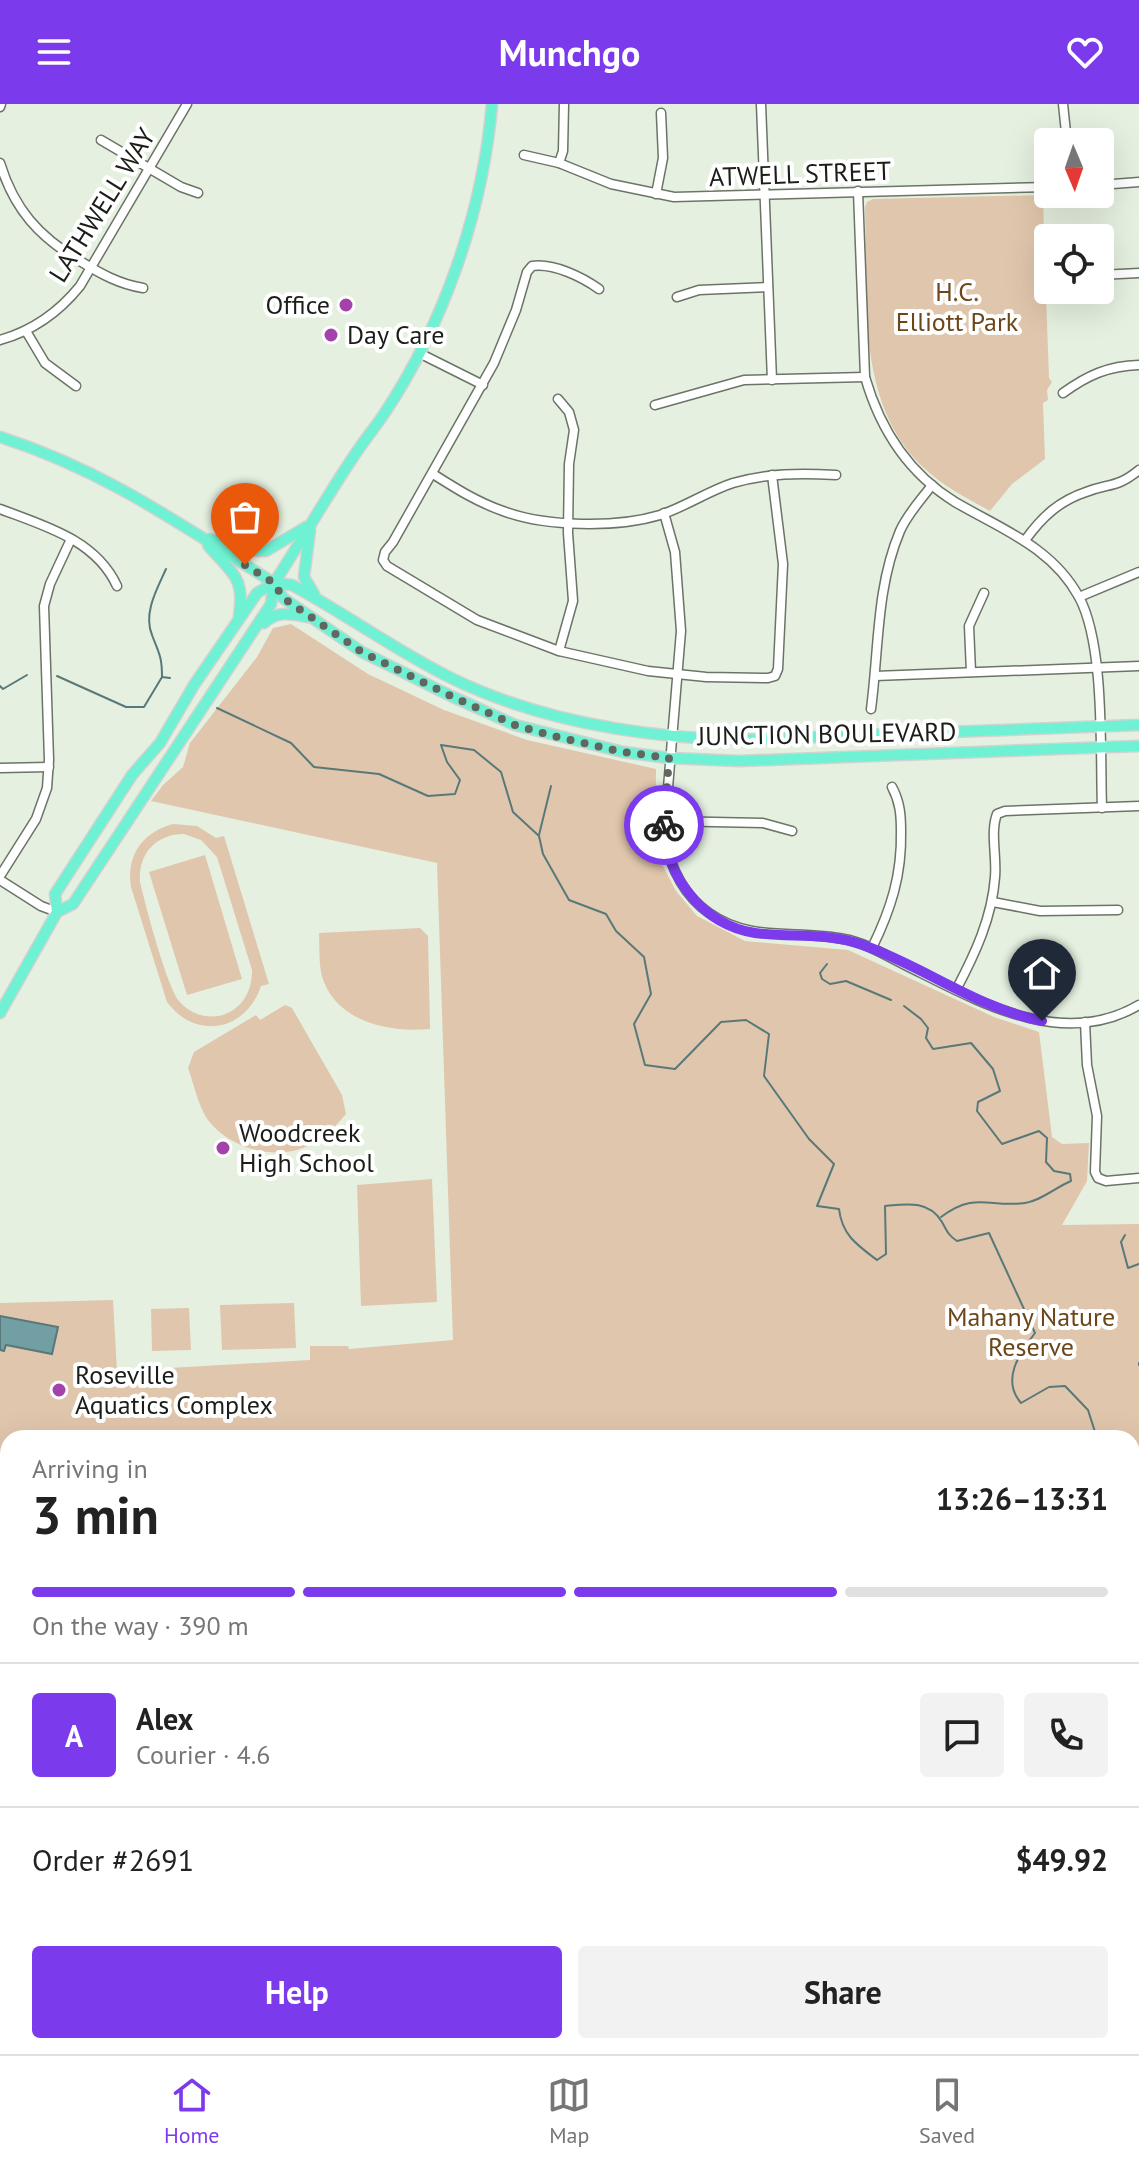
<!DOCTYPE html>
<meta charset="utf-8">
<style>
:root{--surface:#fff;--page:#f2f2f2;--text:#222;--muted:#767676;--line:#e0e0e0;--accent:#7c3aed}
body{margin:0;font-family:"PT Sans",sans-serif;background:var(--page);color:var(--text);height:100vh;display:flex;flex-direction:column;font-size:30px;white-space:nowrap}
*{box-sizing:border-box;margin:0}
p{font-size:26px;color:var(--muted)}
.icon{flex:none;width:44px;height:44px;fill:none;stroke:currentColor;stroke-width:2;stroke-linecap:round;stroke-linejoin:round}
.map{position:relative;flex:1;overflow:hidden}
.side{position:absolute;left:0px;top:1326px;width:1140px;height:624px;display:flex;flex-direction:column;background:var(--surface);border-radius:24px 24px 0 0;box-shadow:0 8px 32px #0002}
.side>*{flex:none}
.needle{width:52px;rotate:178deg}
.buttons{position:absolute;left:1034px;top:24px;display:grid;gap:16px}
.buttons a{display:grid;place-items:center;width:80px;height:80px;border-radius:8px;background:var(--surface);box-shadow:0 8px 32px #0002;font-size:40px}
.pin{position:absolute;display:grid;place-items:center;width:68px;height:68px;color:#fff;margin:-82px -34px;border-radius:50% 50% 50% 0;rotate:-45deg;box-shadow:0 0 8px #0007}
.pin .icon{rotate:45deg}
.courier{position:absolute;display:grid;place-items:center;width:80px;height:80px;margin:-40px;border:6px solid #7c3aed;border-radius:50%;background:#fff;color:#222;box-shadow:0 2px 10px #0007}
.overview em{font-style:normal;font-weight:700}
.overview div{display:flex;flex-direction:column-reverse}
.overview{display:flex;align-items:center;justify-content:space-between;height:136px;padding:0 32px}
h1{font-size:52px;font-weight:700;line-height:60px}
.bar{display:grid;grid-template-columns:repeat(4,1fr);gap:12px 8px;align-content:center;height:96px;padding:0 32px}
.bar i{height:10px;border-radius:6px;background:var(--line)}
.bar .active{background:var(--accent)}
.bar p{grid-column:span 4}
.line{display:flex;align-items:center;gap:20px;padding:0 32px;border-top:2px solid var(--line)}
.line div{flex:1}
.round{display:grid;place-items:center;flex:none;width:84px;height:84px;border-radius:8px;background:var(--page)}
.primary-button{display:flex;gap:16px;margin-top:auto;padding:16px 32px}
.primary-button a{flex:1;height:92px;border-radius:8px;background:var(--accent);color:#fff;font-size:32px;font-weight:700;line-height:92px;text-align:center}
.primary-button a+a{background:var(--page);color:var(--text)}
header{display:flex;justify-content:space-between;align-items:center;height:104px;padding:0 32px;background:var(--accent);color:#fff;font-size:36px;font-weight:700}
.tabs{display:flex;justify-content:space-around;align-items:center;height:112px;border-top:2px solid var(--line);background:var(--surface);font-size:22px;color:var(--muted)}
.tabs a{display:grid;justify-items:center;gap:4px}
.tabs .active{color:var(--accent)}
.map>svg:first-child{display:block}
.green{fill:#e0c6ac;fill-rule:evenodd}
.water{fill:#729fa4;stroke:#58787a;stroke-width:2}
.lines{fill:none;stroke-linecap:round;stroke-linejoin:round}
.stream{stroke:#58787a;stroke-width:2}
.minor-casing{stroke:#6b7467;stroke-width:11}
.major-casing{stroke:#d1d2d1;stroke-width:13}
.minor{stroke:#fff;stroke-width:8}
.major{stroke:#6ef2d3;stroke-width:10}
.done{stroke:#61675e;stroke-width:8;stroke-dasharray:0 14.4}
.route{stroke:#7c3aed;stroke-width:10}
.poi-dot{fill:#a242aa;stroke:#fff;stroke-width:3}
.labels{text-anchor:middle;stroke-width:8;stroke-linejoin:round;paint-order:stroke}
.street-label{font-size:26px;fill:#1a1d18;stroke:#fff}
.park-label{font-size:26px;fill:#6c4619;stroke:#fff}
.poi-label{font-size:26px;fill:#1a1d18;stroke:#fff;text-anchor:start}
</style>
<header><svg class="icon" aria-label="menu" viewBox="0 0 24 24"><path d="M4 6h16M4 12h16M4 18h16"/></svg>Munchgo<svg class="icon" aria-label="heart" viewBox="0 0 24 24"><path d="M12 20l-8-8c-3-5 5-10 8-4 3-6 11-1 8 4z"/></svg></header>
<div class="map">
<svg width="1139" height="1950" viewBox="0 0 1139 1950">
<rect width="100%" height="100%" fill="#e5f0e0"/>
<g class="green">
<path d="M 1043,91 L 1045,166 L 1048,168 L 1045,179 L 1049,188 L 1046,191 L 1049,274 L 1052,278 L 1047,286 L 1048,296 L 1043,299 L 1045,355 L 1012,380 L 990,407 C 966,394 943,382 924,364 C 854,299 868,189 865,103 L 867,98 L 873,95 Z"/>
<polygon points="291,520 368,570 444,606 527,636 656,665 655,747 676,787 697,812 745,837 848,846 994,913 1039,928 1052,1033 1062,1040 1089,1039 1087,1077 1062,1121 1139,1120 1139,1645 1132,1648 1132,1334 8,1334 8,1708 5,1707 2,1713 7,1719 0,1719 0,1199 113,1196 117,1267 310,1256 310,1242 348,1242 349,1245 453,1236 437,759 151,697 163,681 183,663 190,639 257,553 273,524"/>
<path d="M 173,720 L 197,722 L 216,734 L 224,732 L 269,880 L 261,882 C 246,927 196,937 167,898 L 131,783 C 126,751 143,728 173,720 ZM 184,730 L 201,736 L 217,753 L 252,866 C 252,883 246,899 230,908 C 213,917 191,912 179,897 C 166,880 146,803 140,778 C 138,750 156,730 184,730 Z"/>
<polygon points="205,751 242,875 187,891 149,768"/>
<path d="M 420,824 L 428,832 L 430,925 C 392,929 340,919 324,878 C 318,864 320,844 319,829 Z"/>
<path d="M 285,901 L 292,904 L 342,991 L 346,1010 C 334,1024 320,1038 303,1044 C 271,1056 228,1043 208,1016 C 198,1002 194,980 188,964 L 194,948 L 256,911 L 260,916 Z"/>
<polygon points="432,1075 437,1198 361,1202 357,1081"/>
<polygon points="294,1199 296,1244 222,1246 220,1201"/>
<polygon points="189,1204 191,1246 152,1247 151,1205"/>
<polygon points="1139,1672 1139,1950 1062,1950 1062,1942 1132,1942 1132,1675"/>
</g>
<polygon class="water" points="0,1212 58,1223 52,1250 6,1241 4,1247 0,1246"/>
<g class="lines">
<g class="stream">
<polyline points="57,572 126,603 144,603 162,573 170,574"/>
<path d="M 162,573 C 162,552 159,550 152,531 C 143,509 157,485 166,465"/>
<polyline points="0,582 3,585 27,571"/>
<path d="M 217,604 L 291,639 L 314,663 L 379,670 L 428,692 L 455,690 L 460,676 L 447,658 L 441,641 L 474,646 L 501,668 L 513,708 L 539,732 L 543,750 L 569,796 L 606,810 L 616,827 L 644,853 L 651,890 L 634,920 L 645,961 L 675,965 L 721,918 L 746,916 L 769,930 L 764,972 L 809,1035 L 834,1060 L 817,1102 L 839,1105 C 842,1131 857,1141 877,1156 L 886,1150 L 885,1102 C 906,1100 929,1096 942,1118 C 947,1127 948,1131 957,1137 L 989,1129 L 1035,1229 C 1019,1250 1001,1276 1021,1299 L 1049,1283 L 1065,1282 L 1088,1306 L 1097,1334"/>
<polyline points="539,731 551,682"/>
<polyline points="827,860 820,869 822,875 830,880 846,877 891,896"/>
<path d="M 904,902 L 921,915 L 928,924 L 926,934 L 933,945 L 971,939 L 993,965 L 1000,987 L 978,998 L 977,1007 L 1002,1040 L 1039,1027 L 1047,1034 L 1046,1058 L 1054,1067 L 1070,1070 L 1071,1077 C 1056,1083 1041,1097 1025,1099 C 989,1104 976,1087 941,1113"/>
<polyline points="1125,1131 1121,1138 1128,1164 1139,1160"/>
<polyline points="1139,1259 1139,1261"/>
<polyline points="1132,1443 1139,1441"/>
<polyline points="0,1492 8,1495"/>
<polyline points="1132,1773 1137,1850 1132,1853"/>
<polyline points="1132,1932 1139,1938"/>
</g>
<g class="minor-casing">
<g id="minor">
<polyline points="761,0 772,276"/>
<polyline points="1063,0 1067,38"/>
<polyline points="0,3 1,0"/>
<polyline points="101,36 181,83 198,89"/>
<polyline points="524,51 559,59 611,80 674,93 1048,83"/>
<path d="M 0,59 C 14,105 39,133 80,157 C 101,170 119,180 143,184"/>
<polyline points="559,59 563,47 564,0"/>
<polyline points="1100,81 1139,78"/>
<path d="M 858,87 L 865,273 C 880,325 908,369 955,398 C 1001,425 1052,443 1079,493 C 1105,541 1100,647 1102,704"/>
<polyline points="656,90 663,54 661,9"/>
<polyline points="1100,171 1139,169"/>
<path d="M 599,185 C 582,173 554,159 532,162 L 527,168 L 516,206 L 494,259 L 393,438 L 385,448 L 383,456 L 387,462 L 477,516 L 559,547 L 648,567 L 706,573 L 768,574 L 775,572 L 778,565 L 783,460 L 772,371"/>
<polyline points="677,193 699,186 768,183"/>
<polyline points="26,227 45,259 76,282"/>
<path d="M 0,236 C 32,227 59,208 80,182 L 187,0"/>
<polyline points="419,249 483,281"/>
<path d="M 1063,289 C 1088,271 1108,262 1139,261"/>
<polyline points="558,295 569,308 574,326 569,360 568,429 573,497 559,547"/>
<polyline points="655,301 744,276 865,273"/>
<path d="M 433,370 C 455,384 477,398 503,407 C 545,423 617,424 660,411 C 685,403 708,387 733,379 C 767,369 801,369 836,371"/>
<path d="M 0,405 C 45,422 96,436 117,482"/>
<path d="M 664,409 L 675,448 L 681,527 L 664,732 C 670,762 683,791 709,809 C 751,839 797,825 844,835 C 866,839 885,851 905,861 C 976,896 1061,947 1139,901"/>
<path d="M 1026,435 C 1042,413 1059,397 1086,388 C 1110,379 1117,384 1139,366"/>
<polyline points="1079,493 1139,468"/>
<polyline points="971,568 969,522 984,489"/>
<polyline points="875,572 1139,562"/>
<path d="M 871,605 C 879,545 876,484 900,427 C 908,409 921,396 932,381"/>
<polyline points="0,664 49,663"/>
<polyline points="664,717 763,719 792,727"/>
<polyline points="0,772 36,715 47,684 49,656 44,502 50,480 71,435"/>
<polyline points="0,776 41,802 57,808"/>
<polyline points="993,798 1040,807 1118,806"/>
<path d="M 872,844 C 891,805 902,771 901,727 C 901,711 900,698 892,683"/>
<path d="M 956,886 C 975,850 992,814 995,773 C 997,753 990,728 997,710 L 1005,707 L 1139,702"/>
<polyline points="1085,918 1087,961 1097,1012 1095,1068 1098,1074 1106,1077 1139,1074"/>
<polyline points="378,1942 379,1950"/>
<polyline points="594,1942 608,1949"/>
<polyline points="831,1942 831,1950"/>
<polyline points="928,1942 929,1950"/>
<polyline points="1018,1950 1018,1942"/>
</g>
</g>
<g class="major-casing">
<g id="major">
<path d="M 0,333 C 106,367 181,421 274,479 L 283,494 L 362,548 L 451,592 L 515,621 L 623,648 L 669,654 L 739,657 L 1139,642"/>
<polyline points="310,426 304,473 314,490"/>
<polyline points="210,435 257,447 266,447 306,423"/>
<path d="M 208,441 C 233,471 245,472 239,513"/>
<path d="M 274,479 L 292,481 C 346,510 396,547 451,574 C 539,617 641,633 738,636 L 1139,621"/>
<path d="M 264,519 C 278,506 290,510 308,513"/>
<polyline points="57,808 55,790 132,671 160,639 194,581 257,489 274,479"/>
<path d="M 0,909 L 57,808 L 73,800 L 271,500 L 274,479 C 301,438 325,395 352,355 C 362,339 374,325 384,310 C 444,220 483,107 492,0"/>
<polyline points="1132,1657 1139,1654"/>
<polyline points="1132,1674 1139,1671"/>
<polyline points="0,1817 8,1818"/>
<polyline points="0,1841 8,1841"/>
</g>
</g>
<use href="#minor" class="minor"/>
<use href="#major" class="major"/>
</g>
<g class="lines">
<polyline class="done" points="245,461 274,479 283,494 362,548 451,592 515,621 557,633 623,648 669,654 664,721"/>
<path class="route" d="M 664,721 C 665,772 703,821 755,829 C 791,834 828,828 863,841 C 925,863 977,904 1042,917"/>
</g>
<g class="poi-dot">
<circle cx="346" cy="201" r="8"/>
<circle cx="331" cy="231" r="8"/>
<circle cx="223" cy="1044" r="8"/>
<circle cx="59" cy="1286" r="8"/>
</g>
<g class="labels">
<g class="street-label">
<text transform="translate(800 70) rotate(-2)" y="9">ATWELL STREET</text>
<text transform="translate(102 101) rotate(-58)" y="9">LATHWELL WAY</text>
<text transform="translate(827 630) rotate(-1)" y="9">JUNCTION BOULEVARD</text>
</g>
<g class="park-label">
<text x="957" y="197">H.C.<tspan x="957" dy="30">Elliott Park</tspan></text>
<text x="1031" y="1222">Mahany Nature<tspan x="1031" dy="30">Reserve</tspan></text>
</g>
<g class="poi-label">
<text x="330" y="210" text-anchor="end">Office</text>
<text x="347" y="240">Day Care</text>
<text x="239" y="1038">Woodcreek<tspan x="239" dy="30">High School</tspan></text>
<text x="75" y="1280">Roseville<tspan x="75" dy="30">Aquatics Complex</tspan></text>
</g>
</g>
</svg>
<div class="buttons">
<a><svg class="needle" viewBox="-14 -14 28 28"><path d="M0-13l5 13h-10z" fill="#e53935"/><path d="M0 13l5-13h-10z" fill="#767676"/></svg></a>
<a><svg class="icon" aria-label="locate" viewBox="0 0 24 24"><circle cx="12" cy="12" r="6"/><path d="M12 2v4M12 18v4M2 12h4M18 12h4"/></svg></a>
</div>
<div class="pin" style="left:245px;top:461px;background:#ea580c"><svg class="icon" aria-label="bag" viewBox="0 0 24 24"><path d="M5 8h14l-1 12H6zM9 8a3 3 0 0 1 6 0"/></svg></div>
<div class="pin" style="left:1042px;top:917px;background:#1f2937"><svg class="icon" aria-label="home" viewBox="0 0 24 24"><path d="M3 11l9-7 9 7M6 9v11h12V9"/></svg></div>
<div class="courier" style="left:664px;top:721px"><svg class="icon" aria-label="bike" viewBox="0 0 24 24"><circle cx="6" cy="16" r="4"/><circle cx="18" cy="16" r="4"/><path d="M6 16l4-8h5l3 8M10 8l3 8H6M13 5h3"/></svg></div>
<section class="side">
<div class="overview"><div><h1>3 min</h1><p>Arriving in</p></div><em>13:26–13:31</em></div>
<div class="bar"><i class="active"></i><i class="active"></i><i class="active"></i><i></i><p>On the way · 390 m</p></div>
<div class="line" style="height:144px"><b class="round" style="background:var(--accent);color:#fff">A</b><div><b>Alex</b><p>Courier · 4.6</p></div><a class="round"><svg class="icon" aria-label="chat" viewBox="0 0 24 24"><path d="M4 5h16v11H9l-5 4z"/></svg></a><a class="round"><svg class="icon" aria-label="phone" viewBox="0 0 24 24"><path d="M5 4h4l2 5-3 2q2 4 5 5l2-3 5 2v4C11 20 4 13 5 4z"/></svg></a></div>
<div class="line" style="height:104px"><div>Order #2691</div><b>$49.92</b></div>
<div class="primary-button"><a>Help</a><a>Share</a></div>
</section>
</div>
<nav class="tabs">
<a class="active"><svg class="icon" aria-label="home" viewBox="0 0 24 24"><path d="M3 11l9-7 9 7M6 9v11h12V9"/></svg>Home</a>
<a><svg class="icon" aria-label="map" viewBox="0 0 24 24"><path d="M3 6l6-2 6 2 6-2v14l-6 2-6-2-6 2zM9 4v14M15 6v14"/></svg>Map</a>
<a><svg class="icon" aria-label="saved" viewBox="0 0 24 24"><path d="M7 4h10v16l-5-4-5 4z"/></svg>Saved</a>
</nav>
